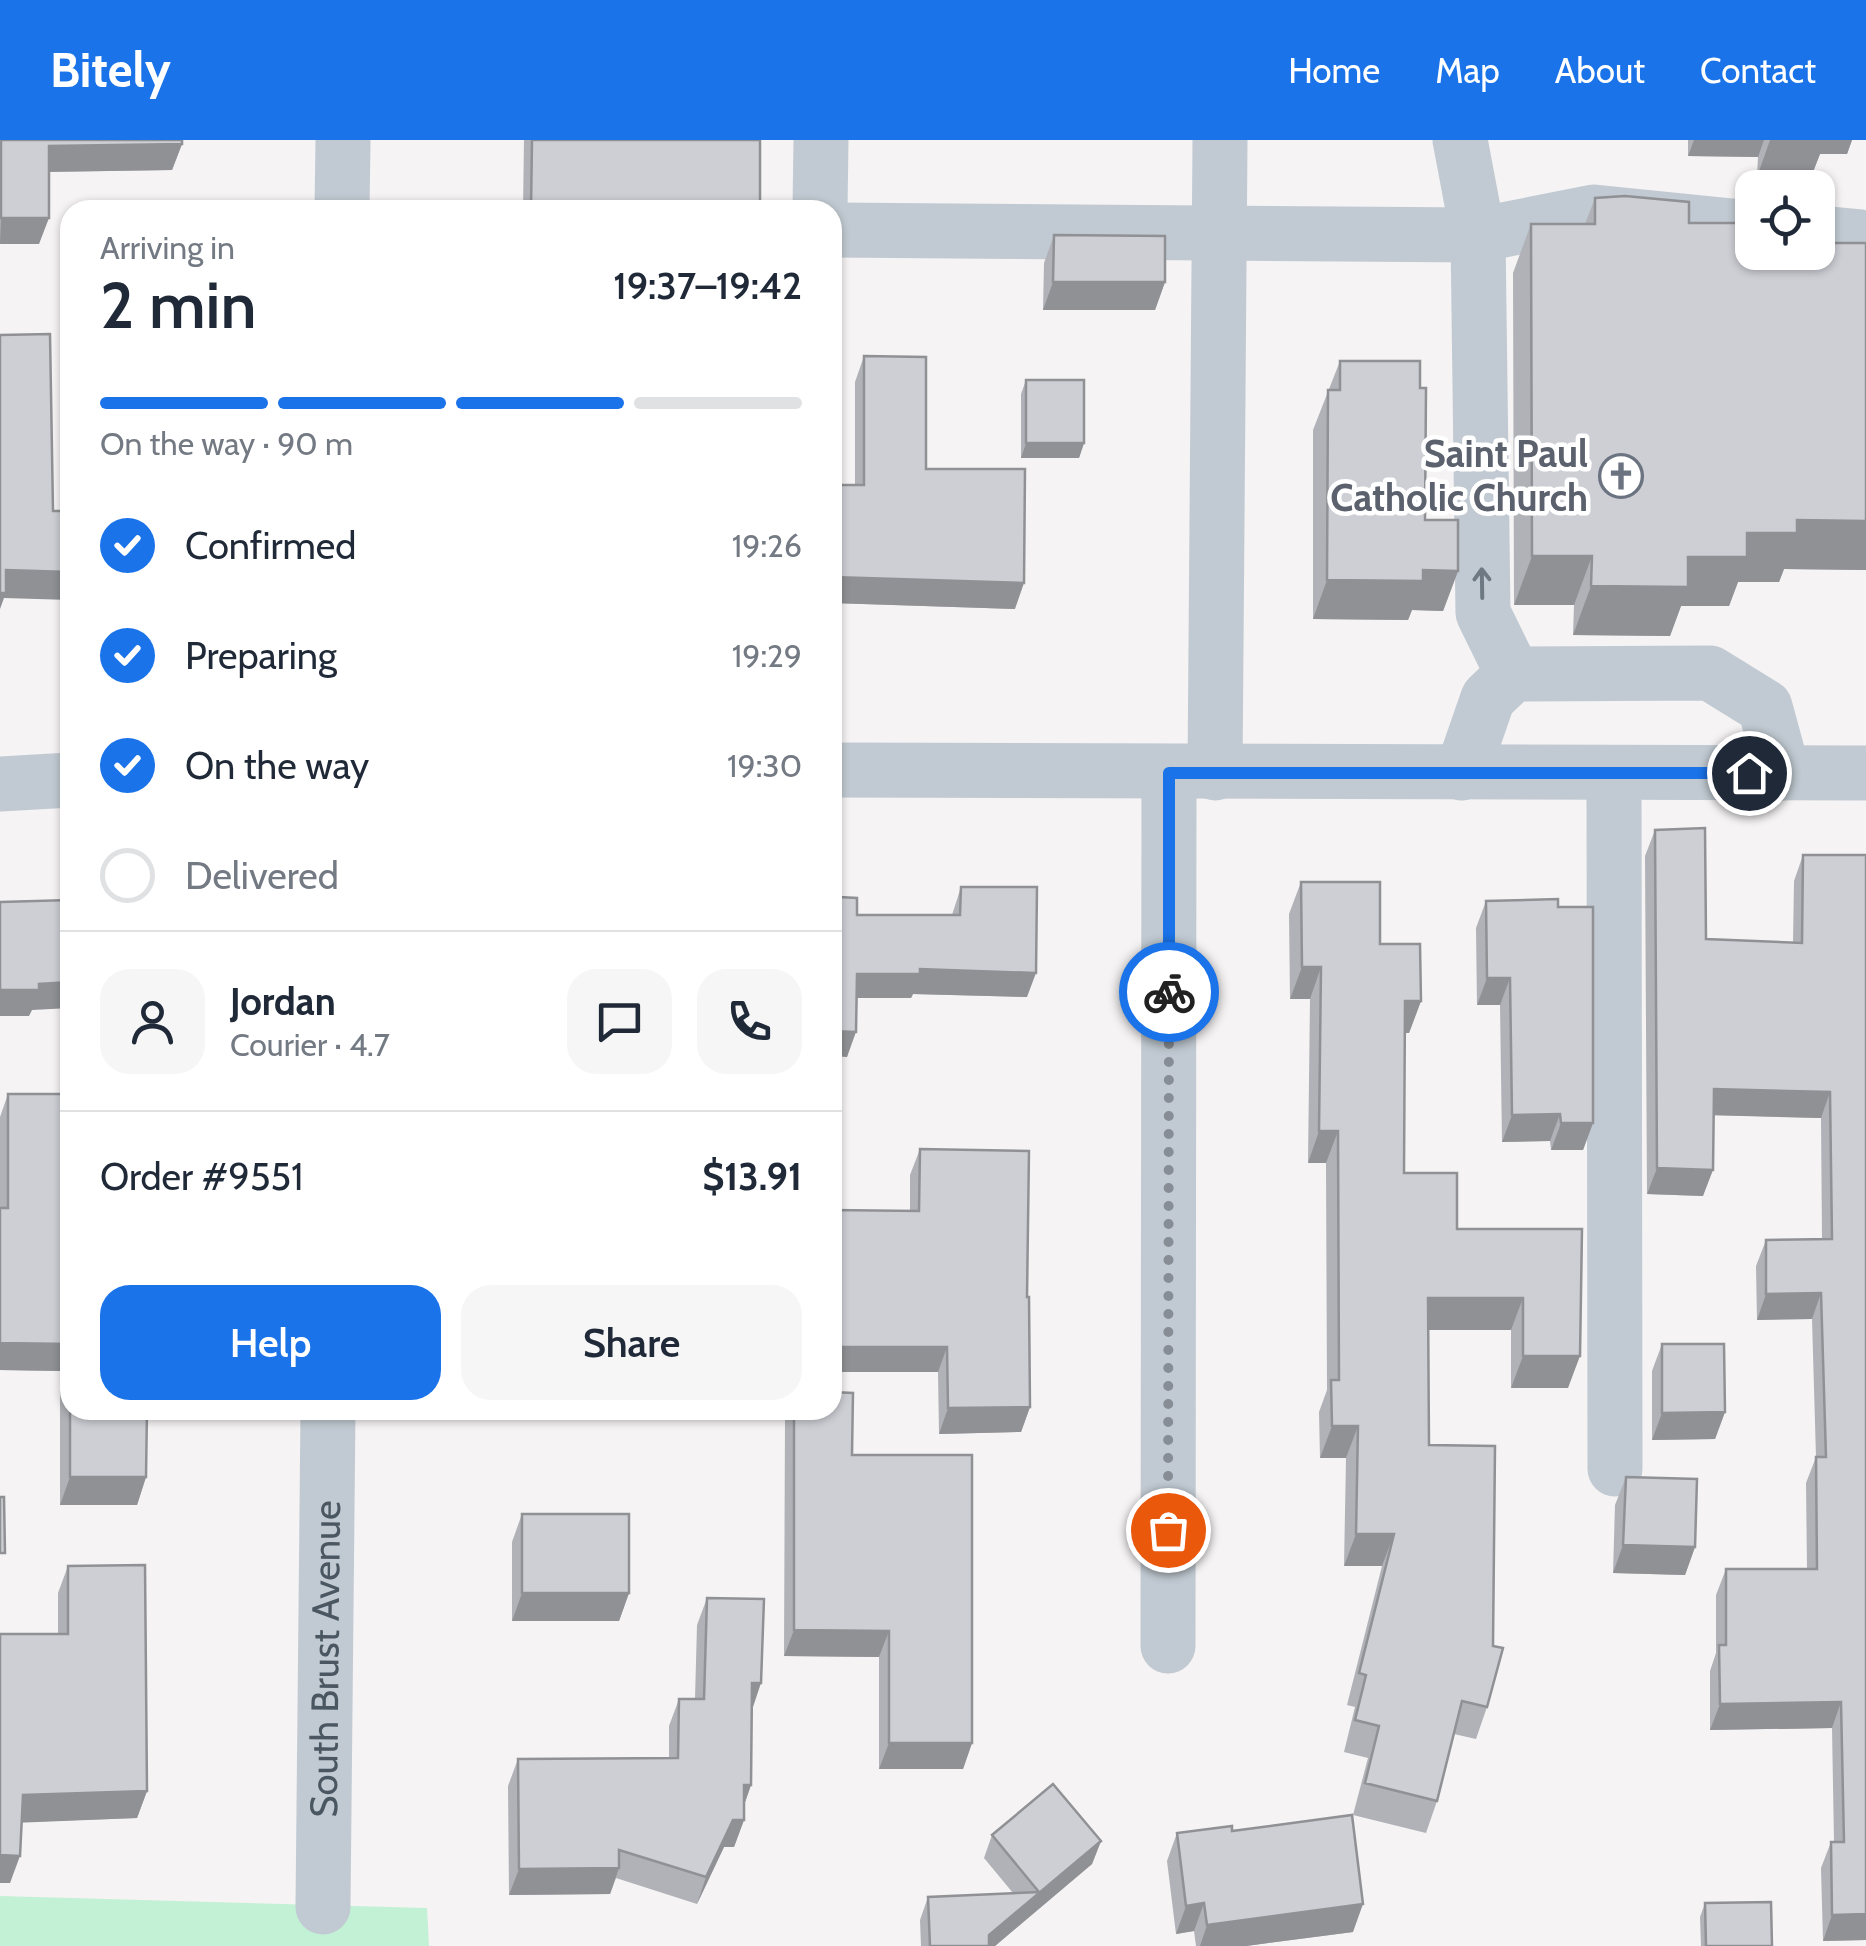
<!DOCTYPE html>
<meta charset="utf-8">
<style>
:root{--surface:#fff;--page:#f6f6f7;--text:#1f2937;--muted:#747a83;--line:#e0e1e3;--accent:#1a73e8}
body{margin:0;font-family:Cabin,sans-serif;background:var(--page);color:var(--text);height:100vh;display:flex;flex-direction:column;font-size:38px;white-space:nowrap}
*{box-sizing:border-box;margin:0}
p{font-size:32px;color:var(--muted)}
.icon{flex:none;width:55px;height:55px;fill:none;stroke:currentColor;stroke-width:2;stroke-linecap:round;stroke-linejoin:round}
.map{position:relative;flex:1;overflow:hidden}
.panel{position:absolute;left:60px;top:60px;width:782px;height:1220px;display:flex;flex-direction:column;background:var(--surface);border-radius:30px;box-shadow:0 2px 8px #0004}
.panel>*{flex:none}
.tools{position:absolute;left:1735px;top:30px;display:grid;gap:20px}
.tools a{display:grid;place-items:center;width:100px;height:100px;border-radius:20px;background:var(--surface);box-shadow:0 2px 8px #0004;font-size:50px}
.pin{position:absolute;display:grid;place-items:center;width:85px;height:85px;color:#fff;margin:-42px;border:5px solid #fff;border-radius:50%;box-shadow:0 2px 10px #0007}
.courier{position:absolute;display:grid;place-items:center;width:100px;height:100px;margin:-50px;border:8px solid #1a73e8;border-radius:50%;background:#fff;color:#222;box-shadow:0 2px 12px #0007}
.headline em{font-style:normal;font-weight:600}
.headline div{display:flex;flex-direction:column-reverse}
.headline{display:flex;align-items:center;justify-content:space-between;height:170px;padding:0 40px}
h1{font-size:65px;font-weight:600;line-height:75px}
.bar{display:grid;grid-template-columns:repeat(4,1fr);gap:15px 10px;align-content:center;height:120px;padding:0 40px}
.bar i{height:12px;border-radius:8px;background:var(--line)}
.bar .current{background:var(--accent)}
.bar p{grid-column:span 4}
.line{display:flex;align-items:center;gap:25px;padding:0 40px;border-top:2px solid var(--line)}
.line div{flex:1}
.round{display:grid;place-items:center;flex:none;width:105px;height:105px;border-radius:30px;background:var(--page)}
ol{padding:0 40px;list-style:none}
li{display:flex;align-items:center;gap:30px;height:110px}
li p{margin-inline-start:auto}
li .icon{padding:10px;border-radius:50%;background:var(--accent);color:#fff;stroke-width:4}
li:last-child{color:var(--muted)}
li i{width:55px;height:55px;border:5px solid var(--line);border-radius:50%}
.action{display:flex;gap:20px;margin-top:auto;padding:20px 40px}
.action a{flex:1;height:115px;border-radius:30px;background:var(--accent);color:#fff;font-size:40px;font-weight:600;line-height:115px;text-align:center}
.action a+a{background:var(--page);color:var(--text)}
header{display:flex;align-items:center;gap:60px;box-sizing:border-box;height:140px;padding:0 50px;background:var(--accent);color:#fff}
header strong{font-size:48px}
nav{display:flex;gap:55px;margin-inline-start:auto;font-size:35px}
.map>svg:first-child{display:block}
.green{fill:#c3f1d5}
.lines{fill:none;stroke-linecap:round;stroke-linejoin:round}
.minor{stroke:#c1cad2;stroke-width:55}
.wall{fill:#b0b2b7}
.shaded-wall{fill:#909195}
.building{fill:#cdcfd5;stroke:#909195;stroke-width:2.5}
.oneway{stroke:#6e7983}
.done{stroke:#868d94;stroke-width:10;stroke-dasharray:0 18}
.route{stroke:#1a73e8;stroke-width:12}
.labels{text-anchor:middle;stroke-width:9;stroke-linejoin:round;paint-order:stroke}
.worship-label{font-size:38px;font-weight:bold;fill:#5b616d;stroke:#fff;text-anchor:end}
.street-label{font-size:38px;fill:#4a5661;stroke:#fff}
</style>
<header>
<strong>Bitely</strong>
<nav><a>Home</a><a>Map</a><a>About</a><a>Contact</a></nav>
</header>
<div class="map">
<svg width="1866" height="1806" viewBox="0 0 1866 1806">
<rect width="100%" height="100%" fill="#f5f3f3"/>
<polygon class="green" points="0,1756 427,1768 429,1806 0,1806"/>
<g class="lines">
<g class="minor">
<polyline points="1460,0 1478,95 1483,473 1513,534"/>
<polyline points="342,70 343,0"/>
<polyline points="820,70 821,0"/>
<polyline points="832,90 1478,95 1594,72 1752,88"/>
<polyline points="1818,93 1860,97"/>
<polyline points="832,630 1866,633"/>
<polyline points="1215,633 1220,0"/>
<polyline points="1462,633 1488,558 1513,534 1710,533 1765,567 1783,633"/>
<polyline points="1614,633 1615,1329"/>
<polyline points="0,644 70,640"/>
<polyline points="1168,1506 1169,633"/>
<path id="s1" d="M 323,1767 L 328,1270"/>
</g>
</g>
<g class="wall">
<polygon points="0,0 182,0 182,4 172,30 49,32 39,104 0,104"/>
<polygon points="524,0 760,0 759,70 523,70"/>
<polygon points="1688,0 1852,0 1847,14 1820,14 1811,37 1757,37 1758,17 1688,16"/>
<polygon points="1595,58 1689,83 1749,103 1866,103 1866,430 1784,429 1779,442 1738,442 1729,466 1681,466 1670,496 1573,495 1574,465 1514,465 1513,133 1531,84 1585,84"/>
<polygon points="1054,95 1165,142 1155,170 1043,170 1044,123"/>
<polygon points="864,216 926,329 1015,469 832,463 832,356 834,356 838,345 855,345 855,242"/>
<polygon points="1340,221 1420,248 1425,380 1458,431 1443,471 1412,470 1408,480 1313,479 1313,290"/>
<polygon points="1026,240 1084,303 1079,318 1021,318 1021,254"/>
<polygon points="1655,690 1706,799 1793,803 1794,741 1803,715 1866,715 1866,1800 1823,1801 1821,1728 1831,1702 1834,1702 1832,1588 1710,1590 1710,1531 1716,1513 1716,1455 1726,1429 1807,1429 1806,1343 1816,1317 1812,1179 1757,1180 1756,1126 1766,1100 1822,1099 1821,978 1714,975 1703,1056 1647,1054 1645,716"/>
<polygon points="1301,742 1380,804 1421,861 1409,893 1405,893 1404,1033 1457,1089 1582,1089 1568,1248 1511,1248 1511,1190 1429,1190 1429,1305 1487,1567 1476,1599 1454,1594 1437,1661 1426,1693 1353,1675 1368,1618 1344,1612 1355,1567 1347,1565 1382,1426 1344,1426 1346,1318 1320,1318 1319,1272 1327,1250 1326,1023 1308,1023 1310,859 1290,859 1289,774"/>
<polygon points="961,747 1027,857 913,854 911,858 857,858 847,917 839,757 857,775 952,775"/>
<polygon points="1486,761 1558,767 1593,983 1583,1010 1551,1010 1550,1001 1502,1002 1500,865 1477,865 1476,788"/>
<polygon points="8,954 70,954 70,1270 146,1337 137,1365 60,1365 60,1231 0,1230 0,977"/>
<polygon points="920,1009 1027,1157 1030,1267 1021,1292 939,1294 938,1232 832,1232 910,1071 910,1035"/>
<polygon points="1662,1204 1725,1272 1715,1299 1652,1300 1652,1231"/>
<polygon points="787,1270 832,1270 972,1603 963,1629 879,1629 879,1517 784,1516 785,1277"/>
<polygon points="1626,1337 1695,1407 1685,1435 1613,1433 1615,1365"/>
<polygon points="522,1374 629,1453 619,1481 512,1481 512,1402"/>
<polygon points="68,1426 147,1651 137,1678 22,1682 10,1743 0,1743 0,1494 58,1494 58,1453"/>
<polygon points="707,1458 752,1569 751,1645 744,1665 744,1680 734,1707 724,1707 697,1764 616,1738 610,1754 509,1755 508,1646 518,1619 669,1618 669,1586 679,1559 695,1559 697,1485"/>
<polygon points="1232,1691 1353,1792 1246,1806 1196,1806 1194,1791 1176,1794 1167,1721 1177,1693"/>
<polygon points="992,1695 1101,1701 1092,1724 995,1806 921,1806 920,1780 928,1757 1013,1753 984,1718"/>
<polygon points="1705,1763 1772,1806 1701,1806 1700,1777"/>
</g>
<g class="shaded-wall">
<polygon points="1694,0 1764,0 1758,17 1688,16"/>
<polygon points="1770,0 1852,0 1847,14 1820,14 1811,37 1757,37"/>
<polygon points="182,4 172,30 39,32 49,6"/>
<polygon points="709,67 760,67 759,70 708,70"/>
<polygon points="1,78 49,78 39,104 0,104"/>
<polygon points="1053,142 1165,142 1155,170 1043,170"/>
<polygon points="1026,303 1084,303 1079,318 1021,318"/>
<polygon points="1797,380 1866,381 1866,430 1784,429 1779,442 1738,442 1729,466 1681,466 1670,496 1573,495 1591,446 1688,417 1747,393"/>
<polygon points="1532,416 1592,416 1574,465 1514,465"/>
<polygon points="6,430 70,432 70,460 4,458 0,469 0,446"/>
<polygon points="1423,430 1458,431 1443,471 1412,470 1408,480 1313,479 1327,440"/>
<polygon points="832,437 1024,443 1015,469 832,463"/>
<polygon points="1302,827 1321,827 1310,859 1290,859"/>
<polygon points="920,829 1036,833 1027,857 913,854 911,858 848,858 857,834"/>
<polygon points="1487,838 1510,838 1500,865 1477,865"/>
<polygon points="70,842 70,868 32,870 29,876 0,876 0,850 39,844"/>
<polygon points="1405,861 1421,861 1409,893 1393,893"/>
<polygon points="832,891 856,892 847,917 832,916"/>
<polygon points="1714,949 1830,952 1821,978 1705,975"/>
<polygon points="1560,974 1550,1001 1502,1002 1512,975"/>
<polygon points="1561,983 1593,983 1583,1010 1551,1010"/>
<polygon points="1319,991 1338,991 1326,1023 1308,1023"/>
<polygon points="1657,1028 1713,1030 1703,1056 1647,1054"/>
<polygon points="1821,1153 1812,1179 1757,1180 1766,1154"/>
<polygon points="1428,1158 1523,1158 1511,1190 1417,1190"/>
<polygon points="0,1203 70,1204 60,1231 0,1230"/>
<polygon points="832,1207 947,1207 938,1232 832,1232"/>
<polygon points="1523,1216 1580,1216 1568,1248 1511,1248"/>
<polygon points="1030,1267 1021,1292 939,1294 948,1268"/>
<polygon points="544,1270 608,1270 605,1279 541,1280"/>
<polygon points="1725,1272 1715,1299 1652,1300 1662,1273"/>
<polygon points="1332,1286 1358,1286 1346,1318 1320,1318"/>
<polygon points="70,1337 146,1337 137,1365 60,1365"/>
<polygon points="1356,1394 1394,1394 1382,1426 1344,1426"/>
<polygon points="1623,1405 1695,1407 1685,1435 1613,1433"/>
<polygon points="522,1453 629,1453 619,1481 512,1481"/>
<polygon points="794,1490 889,1491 879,1517 784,1516"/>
<polygon points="752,1543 761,1543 752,1570"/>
<polygon points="1841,1562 1832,1588 1710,1590 1720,1564"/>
<polygon points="889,1603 972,1603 963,1629 879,1629"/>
<polygon points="744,1645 751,1645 742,1671"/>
<polygon points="147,1651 137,1678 13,1683 23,1655"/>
<polygon points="733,1680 744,1680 734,1707 724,1707 697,1764 706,1737"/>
<polygon points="1101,1701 1092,1724 995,1806 985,1806 989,1795"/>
<polygon points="0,1715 20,1716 10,1743 0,1743"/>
<polygon points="619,1728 610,1754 509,1755 519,1729"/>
<polygon points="1204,1763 1194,1791 1176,1794 1186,1766"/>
<polygon points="1363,1764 1353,1792 1246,1806 1200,1806 1207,1785"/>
<polygon points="1866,1774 1866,1800 1823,1801 1832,1775"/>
</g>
<g class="building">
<polygon points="1,0 182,0 182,4 49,6 49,78 1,78"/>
<polygon points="532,0 760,0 760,67 709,67 709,70 531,70"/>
<polygon points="1625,56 1689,62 1689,83 1749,83 1749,103 1752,103 1752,112 1818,112 1818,103 1866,103 1866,381 1797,380 1797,393 1747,393 1747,417 1688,417 1688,447 1591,446 1592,416 1532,416 1531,84 1595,84 1595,58"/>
<polygon points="1054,95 1165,96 1165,142 1053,142"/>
<polygon points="50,194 53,371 70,371 70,432 6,430 6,453 0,453 0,195"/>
<polygon points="864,216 926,217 926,329 1025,329 1024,443 832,437 832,356 838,356 838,345 864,345"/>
<polygon points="1340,221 1420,221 1420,248 1426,248 1425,380 1458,380 1458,431 1423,430 1423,441 1327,440 1328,250 1340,250"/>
<rect x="1026" y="240" width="58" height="63"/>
<polygon points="1705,688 1706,799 1802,803 1803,715 1866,715 1866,1774 1832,1775 1831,1702 1844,1702 1841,1562 1720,1564 1719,1505 1726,1505 1726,1429 1817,1429 1816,1317 1826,1317 1821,1153 1766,1154 1766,1100 1832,1099 1830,952 1714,949 1713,1030 1657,1028 1655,690"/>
<polygon points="1301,742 1380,742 1380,804 1420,804 1421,861 1405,861 1404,1033 1457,1033 1457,1089 1582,1089 1580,1216 1523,1216 1523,1158 1428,1158 1429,1305 1495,1306 1493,1506 1503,1508 1487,1567 1462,1561 1437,1661 1365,1643 1379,1586 1355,1580 1366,1535 1359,1533 1394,1394 1356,1394 1358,1286 1332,1286 1331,1240 1339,1240 1338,991 1319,991 1321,827 1302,827"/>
<polygon points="961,747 1037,747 1036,833 920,829 920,834 857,834 856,892 832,891 832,748 839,748 839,757 857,758 857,775 960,775"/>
<polygon points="1558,759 1558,767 1593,767 1593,983 1561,983 1560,974 1512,975 1510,838 1487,838 1486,761"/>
<polygon points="70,760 70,842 39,844 39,850 0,850 0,762"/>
<polygon points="8,954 70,954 70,1270 147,1270 146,1337 70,1337 70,1204 0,1203 0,1068 8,1068"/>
<polygon points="920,1009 1029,1011 1027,1157 1029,1157 1030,1267 948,1268 947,1207 832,1207 832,1070 919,1071"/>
<polygon points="1662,1204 1724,1204 1725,1272 1662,1273"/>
<polygon points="832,1252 853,1253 852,1315 972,1315 972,1603 889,1603 889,1491 794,1490 794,1270 832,1270"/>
<polygon points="1626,1337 1697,1339 1695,1407 1623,1405"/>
<polygon points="0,1357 4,1357 5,1413 0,1413"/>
<rect x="522" y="1374" width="107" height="79"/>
<polygon points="145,1425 147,1651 23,1655 20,1716 0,1715 0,1494 68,1494 68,1426"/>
<polygon points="707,1458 764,1459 761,1543 752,1543 751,1645 744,1645 744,1680 733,1680 706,1737 619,1710 619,1728 519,1729 518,1619 678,1618 679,1559 704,1559"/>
<polygon points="1053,1644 1101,1701 989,1795 989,1806 930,1806 928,1757 1039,1752 992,1695"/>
<polygon points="1352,1675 1363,1764 1207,1785 1204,1763 1186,1766 1177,1693 1232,1686 1232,1691"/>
<polygon points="1771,1762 1772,1806 1706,1806 1705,1763"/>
</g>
<defs><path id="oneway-shaft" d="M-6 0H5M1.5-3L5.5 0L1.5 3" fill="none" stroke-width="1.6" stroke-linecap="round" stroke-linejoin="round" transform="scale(2.5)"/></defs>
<use class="oneway" href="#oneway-shaft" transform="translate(1482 443) rotate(-91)"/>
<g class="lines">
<polyline class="done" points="1168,1390 1169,852"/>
<polyline class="route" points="1169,852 1169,633 1749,633"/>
</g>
<defs>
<g id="church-ring" transform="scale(2.25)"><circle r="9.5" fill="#fff" stroke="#6b7280" stroke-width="1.5"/><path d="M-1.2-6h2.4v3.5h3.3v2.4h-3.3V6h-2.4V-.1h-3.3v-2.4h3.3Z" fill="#6b7280"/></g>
</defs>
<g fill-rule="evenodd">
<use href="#church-ring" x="1621" y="336"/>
</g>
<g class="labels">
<g class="worship-label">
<text x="1588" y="327">Saint Paul<tspan x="1588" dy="44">Catholic Church</tspan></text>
</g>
<g class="street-label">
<text dy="13" stroke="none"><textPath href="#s1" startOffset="248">South Brust Avenue</textPath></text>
</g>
</g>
</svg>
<div class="tools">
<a><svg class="icon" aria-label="locate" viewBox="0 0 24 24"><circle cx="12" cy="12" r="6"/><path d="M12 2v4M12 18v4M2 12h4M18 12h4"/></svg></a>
</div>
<div class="pin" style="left:1168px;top:1390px;background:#ea580c"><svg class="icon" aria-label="bag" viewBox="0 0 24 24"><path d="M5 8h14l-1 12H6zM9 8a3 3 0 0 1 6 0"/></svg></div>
<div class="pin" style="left:1749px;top:633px;background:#1f2937"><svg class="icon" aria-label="home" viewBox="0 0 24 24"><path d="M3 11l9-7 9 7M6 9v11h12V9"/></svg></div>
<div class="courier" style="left:1169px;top:852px"><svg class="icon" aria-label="bike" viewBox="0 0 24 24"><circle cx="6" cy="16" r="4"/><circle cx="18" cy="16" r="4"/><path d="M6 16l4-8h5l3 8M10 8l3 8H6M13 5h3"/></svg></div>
<section class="panel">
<div class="headline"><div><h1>2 min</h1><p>Arriving in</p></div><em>19:37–19:42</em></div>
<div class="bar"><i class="current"></i><i class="current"></i><i class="current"></i><i></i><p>On the way · 90 m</p></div>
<ol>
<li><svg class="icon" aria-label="check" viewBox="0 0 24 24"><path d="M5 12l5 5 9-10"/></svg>Confirmed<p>19:26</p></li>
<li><svg class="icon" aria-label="check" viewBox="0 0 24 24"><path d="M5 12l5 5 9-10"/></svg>Preparing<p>19:29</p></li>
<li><svg class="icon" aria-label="check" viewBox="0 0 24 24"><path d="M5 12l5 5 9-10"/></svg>On the way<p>19:30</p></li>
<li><i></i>Delivered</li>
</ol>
<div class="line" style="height:180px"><a class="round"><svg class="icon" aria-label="person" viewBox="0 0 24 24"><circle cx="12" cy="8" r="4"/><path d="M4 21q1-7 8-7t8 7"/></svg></a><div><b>Jordan</b><p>Courier · 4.7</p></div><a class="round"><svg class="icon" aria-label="chat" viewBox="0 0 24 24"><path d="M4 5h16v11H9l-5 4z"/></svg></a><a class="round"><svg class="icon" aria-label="phone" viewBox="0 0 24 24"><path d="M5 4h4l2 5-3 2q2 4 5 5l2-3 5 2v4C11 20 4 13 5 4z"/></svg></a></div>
<div class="line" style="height:130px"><div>Order #9551</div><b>$13.91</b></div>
<div class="action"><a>Help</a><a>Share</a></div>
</section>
</div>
